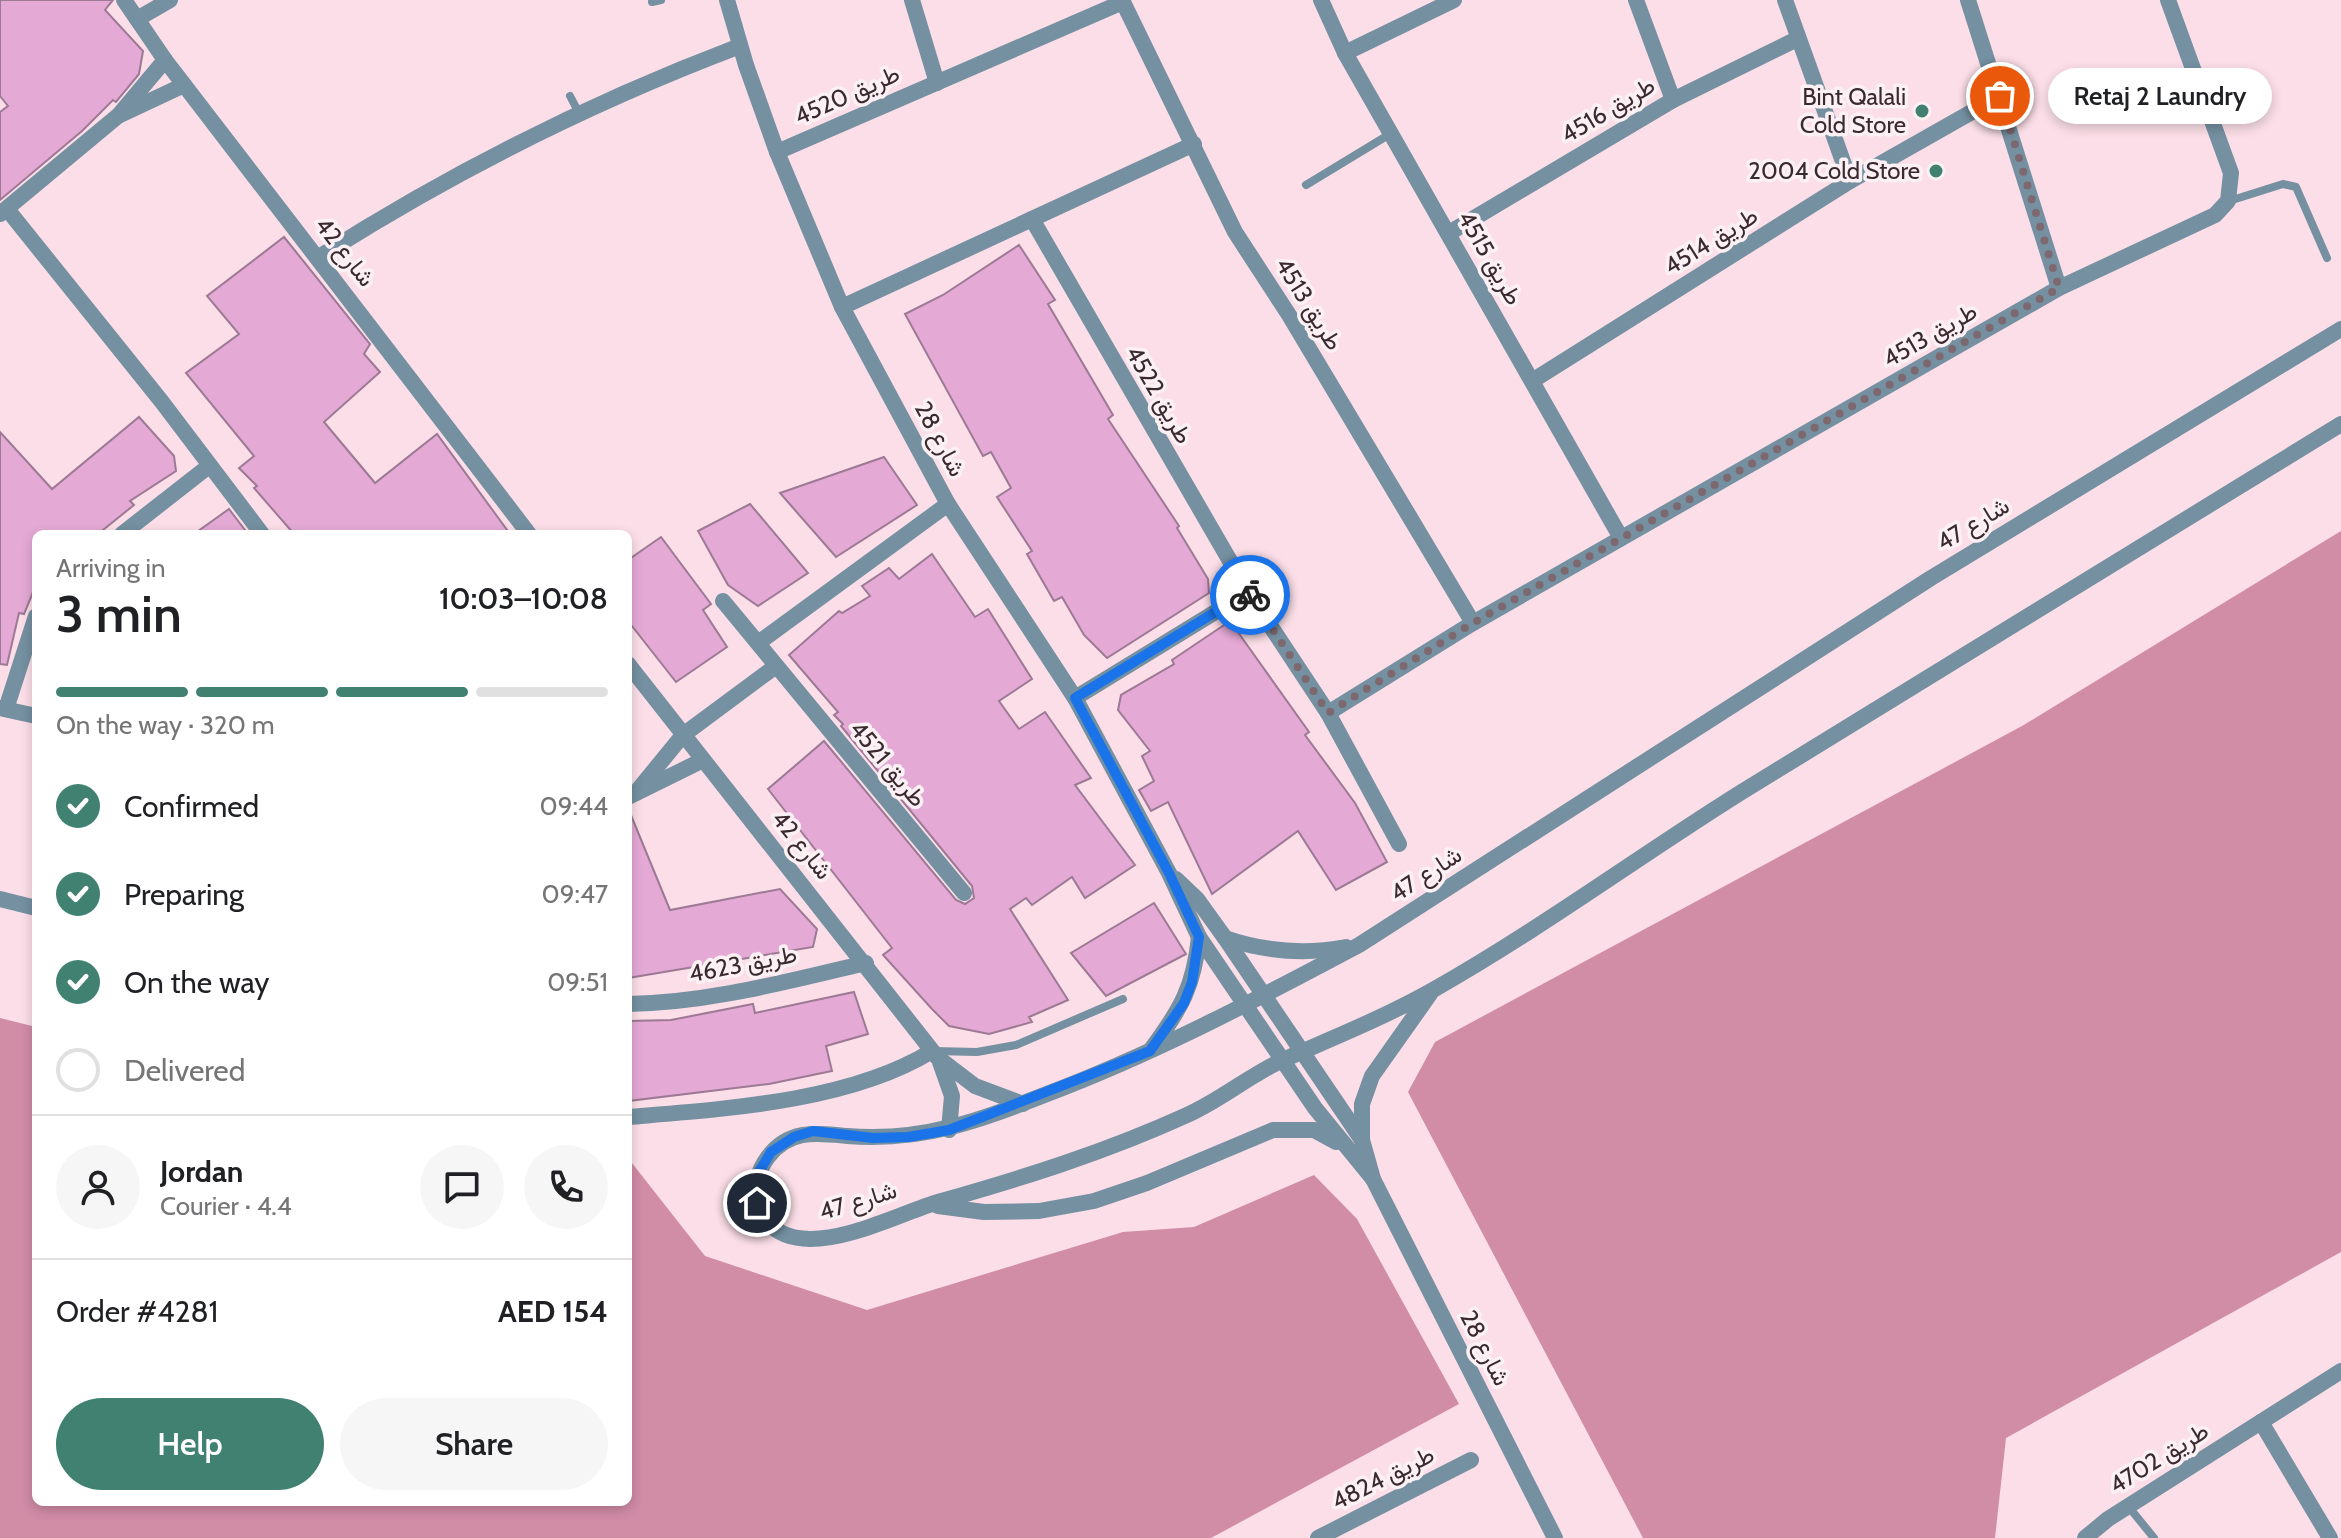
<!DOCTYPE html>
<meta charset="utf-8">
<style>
:root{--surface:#fff;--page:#f6f6f6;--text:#202124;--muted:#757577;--line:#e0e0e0;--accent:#408171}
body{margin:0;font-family:Cabin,Vazirmatn,sans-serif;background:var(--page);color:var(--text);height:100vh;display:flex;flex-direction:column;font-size:30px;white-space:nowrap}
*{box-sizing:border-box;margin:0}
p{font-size:26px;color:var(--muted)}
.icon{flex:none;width:44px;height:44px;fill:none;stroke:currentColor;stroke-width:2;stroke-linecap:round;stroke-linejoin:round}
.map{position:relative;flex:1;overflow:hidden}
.drawer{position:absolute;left:32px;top:530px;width:600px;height:976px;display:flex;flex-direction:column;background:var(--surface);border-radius:12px;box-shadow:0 4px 12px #0003}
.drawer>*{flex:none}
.pin{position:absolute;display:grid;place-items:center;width:68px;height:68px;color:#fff;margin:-34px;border:4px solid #fff;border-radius:50%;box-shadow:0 2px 8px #0007}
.courier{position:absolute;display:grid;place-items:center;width:80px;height:80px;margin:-40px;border:6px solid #1a73e8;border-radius:50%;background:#fff;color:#222;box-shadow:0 2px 10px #0007}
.bubble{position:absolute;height:56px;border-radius:28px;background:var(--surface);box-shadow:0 4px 12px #0003;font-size:26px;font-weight:600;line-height:56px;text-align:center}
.head em{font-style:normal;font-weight:600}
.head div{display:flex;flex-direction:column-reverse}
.head{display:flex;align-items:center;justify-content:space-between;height:136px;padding:0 24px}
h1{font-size:52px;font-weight:600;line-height:60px}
.bar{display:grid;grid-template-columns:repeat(4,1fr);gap:12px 8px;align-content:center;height:96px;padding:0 24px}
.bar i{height:10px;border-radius:6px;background:var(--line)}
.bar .selected{background:var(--accent)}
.bar p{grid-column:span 4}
.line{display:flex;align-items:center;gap:20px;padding:0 24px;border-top:2px solid var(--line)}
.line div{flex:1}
.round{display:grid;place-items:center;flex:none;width:84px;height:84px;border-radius:42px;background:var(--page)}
ol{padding:0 24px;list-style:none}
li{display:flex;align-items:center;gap:24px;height:88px}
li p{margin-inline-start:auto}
li .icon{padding:8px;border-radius:50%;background:var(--accent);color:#fff;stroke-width:4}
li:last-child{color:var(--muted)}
li i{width:44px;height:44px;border:4px solid var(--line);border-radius:50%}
.primary-button{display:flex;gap:16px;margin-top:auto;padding:16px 24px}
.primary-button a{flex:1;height:92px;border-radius:48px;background:var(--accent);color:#fff;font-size:32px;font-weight:600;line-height:92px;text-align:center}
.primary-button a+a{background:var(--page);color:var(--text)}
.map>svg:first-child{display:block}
.water{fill:#d18ca6}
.building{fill:#e4a9d5;stroke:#9c7994;stroke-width:2}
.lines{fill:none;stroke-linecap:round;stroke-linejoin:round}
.service{stroke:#7490a1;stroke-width:8}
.minor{stroke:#7490a1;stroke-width:16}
.tertiary{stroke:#7490a1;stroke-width:16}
.done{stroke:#7e6870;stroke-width:8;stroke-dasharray:0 14.4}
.route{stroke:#1a73e8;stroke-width:10}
.poi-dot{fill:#408171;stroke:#fbf1f4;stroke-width:3}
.labels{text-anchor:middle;stroke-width:7;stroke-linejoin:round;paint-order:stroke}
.street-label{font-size:24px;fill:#3b2930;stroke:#fbf1f4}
.poi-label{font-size:24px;fill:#3b2930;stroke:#fbf1f4;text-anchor:end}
</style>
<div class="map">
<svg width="2341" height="1538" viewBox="0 0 2341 1538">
<rect width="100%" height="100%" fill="#fbdee7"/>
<g class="water">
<polygon points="2341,531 2341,1252 2006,1438 1995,1538 1643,1538 1408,1092 1435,1042 2022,726"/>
<polygon points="0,1018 36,1027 36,1502 628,1502 628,1158 705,1256 867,1310 1123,1232 1194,1227 1314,1175 1357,1219 1459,1404 1211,1538 0,1538"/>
</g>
<g class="building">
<polygon points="0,0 113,0 105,10 143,51 139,74 116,102 113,100 82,131 0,200 0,112 8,106 0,96"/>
<polygon points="284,237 370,344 364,354 380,372 324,422 375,483 437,434 510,534 294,534 254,488 257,486 239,468 254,456 186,373 239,334 207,296"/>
<polygon points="1019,245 1055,300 1048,304 1113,415 1108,419 1179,526 1177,528 1208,579 1209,593 1107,658 1084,635 1062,597 1054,601 1027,554 1032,551 997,497 1011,488 991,452 983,456 905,314 943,295"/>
<polygon points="139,417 174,456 176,471 130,501 134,505 98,534 36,534 36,585 24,614 19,613 7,665 0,664 0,432 52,489"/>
<polygon points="884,457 917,505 836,557 780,493"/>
<polygon points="750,504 808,573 758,606 728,585 698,531"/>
<polygon points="229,509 248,534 194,534"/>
<polygon points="661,537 711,604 703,610 727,647 676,682 628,621 628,560"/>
<polygon points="932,554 975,617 988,609 1032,679 999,701 1019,729 1045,712 1091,778 1075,785 1135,865 1085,898 1072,877 1032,905 1026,898 1010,909 1068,1000 1029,1017 1032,1022 989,1034 949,1026 932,1009 883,955 892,948 768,789 824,741 956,900 965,904 974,898 972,886 841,726 843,724 834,715 838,712 789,655 839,611 842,613 870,596 862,586 889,568 899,579"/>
<polygon points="1230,621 1309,732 1305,735 1355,803 1387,862 1336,890 1298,831 1212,894 1168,802 1151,811 1139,790 1154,781 1142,756 1150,751 1118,710 1121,695 1174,664 1172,660"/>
<polygon points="628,808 670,910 780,889 817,929 813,947 628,978"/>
<polygon points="1154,903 1186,954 1106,996 1071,953"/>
<polygon points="854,992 868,1034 826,1046 832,1071 769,1084 628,1101 628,1021 671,1020 753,1004 755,1013"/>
</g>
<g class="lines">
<g class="service">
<polyline points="652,2 661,0"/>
<polyline points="570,96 579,113"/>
<polyline points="1306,185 1390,134"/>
<polyline points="2229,201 2283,184 2296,187 2327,258"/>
<polyline points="933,1051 977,1052 1016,1045 1123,999"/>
<polyline points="2128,1506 2154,1538"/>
</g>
<g class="minor">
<polyline points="124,0 165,60 529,534"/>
<polyline points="912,0 937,83"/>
<polyline points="1122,0 1235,232 1289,315 1473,623"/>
<polyline points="1321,0 1345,53 1621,538"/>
<polyline points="1636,0 1673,100"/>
<polyline points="1785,0 1850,181"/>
<polyline points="1968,0 2059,288"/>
<polyline points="137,19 170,0"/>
<polyline points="1345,53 1454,0"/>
<polyline points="120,115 184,85"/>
<polyline points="777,152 1123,2"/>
<polyline points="7,209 162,402 262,534"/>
<polyline points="0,214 119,115 165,60"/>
<polyline points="1032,219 1248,592 1328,713 1399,844"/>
<polyline points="1449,233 1673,100 1797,39"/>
<path d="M 319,257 C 452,172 592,102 740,46"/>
<polyline points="842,307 1194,144"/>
<polyline points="1532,381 1850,181 2000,96"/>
<polyline points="122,534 209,466"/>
<polyline points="723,601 964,893"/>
<polyline points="758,643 948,504"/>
<polyline points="628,664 937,1057 975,1086 1023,1104"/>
<polyline points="1075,698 1248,592"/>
<polyline points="0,708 36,716"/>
<polyline points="6,709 36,616"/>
<polyline points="1328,713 1473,623 2059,288 2215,215 2228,201 2231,173 2168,0"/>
<polyline points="638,790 683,735 776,666"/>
<polyline points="628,797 703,760"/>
<polyline points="0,899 36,908"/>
<path d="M 628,1004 C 709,1003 788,981 866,963"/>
<polyline points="940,1062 952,1096 949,1130"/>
<path d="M 628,1117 C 724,1109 849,1102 932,1051"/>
<polyline points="2261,1422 2330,1538"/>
<polyline points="1318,1538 1471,1460"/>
<polyline points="2085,1538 2108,1519 2341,1371"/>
</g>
<g class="tertiary">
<polyline points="727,0 746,65 777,152 842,307 948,504 1075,698 1169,873 1199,937 1315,1108 1373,1179"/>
<path d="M 2341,329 L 1931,578 L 1359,945 C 1261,997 1169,1046 1065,1087 C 990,1116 929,1143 847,1136 C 816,1133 789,1129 768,1157 C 758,1170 753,1189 758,1204 C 783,1277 892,1215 938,1202 C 1023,1178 1106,1152 1187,1115 C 1221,1100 1251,1074 1285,1059 C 1335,1037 1385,1017 1433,990 C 1539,930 1638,857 1740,793 C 1940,668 2141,547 2341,424"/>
<polyline points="1176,879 1197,899 1225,938 1362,1140 1373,1179 1555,1538"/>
<path d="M 1225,938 C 1266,952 1304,955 1346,947"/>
<path d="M 1152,1048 C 1181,1009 1194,986 1199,937"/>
<polyline points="1362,1140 1362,1104 1372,1076 1430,994"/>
<polyline points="938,1206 984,1212 1039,1211 1094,1201 1147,1183 1273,1130 1314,1130 1336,1142"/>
</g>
</g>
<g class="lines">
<polyline class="done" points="1250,595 1328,713 1473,623 2059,288 2000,96"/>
<polyline class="route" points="757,1203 757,1175 771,1152 794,1137 813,1131 873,1138 908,1137 949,1130 1150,1051 1184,1003 1192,982 1199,937 1169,873 1075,698 1248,592 1250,595"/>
</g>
<g class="poi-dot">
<circle cx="1922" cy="111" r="8"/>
<circle cx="1936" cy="171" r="8"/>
</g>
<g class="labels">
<g class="street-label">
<text transform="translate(847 95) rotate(-24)" y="8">طريق 4520</text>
<text transform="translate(1608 110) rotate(-31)" y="8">طريق 4516</text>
<text transform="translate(1711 241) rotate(-32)" y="8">طريق 4514</text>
<text transform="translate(345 252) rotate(52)" y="8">شارع 42</text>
<text transform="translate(1490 258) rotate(60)" y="8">طريق 4515</text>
<text transform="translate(1309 304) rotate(58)" y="8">طريق 4513</text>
<text transform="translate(1930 335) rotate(-30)" y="8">طريق 4513</text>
<text transform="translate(1159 395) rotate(60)" y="8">طريق 4522</text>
<text transform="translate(940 439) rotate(62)" y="8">شارع 28</text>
<text transform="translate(1973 524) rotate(-31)" y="8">شارع 47</text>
<text transform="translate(888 764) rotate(50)" y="8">طريق 4521</text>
<text transform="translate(802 845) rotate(51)" y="8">شارع 42</text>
<text transform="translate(1426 874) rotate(-33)" y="8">شارع 47</text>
<text transform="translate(743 964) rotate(-11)" y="8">طريق 4623</text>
<text transform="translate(858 1201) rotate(-17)" y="8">شارع 47</text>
<text transform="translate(1485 1348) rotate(63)" y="8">شارع 28</text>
<text transform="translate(2159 1458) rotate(-32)" y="8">طريق 4702</text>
<text transform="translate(1383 1478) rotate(-27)" y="8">طريق 4824</text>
</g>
<g class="poi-label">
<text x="1906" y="105">Bint Qalali<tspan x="1906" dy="28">Cold Store</tspan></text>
<text x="1920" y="179">2004 Cold Store</text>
</g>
</g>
</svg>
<div class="pin" style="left:2000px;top:96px;background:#ea580c"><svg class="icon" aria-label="bag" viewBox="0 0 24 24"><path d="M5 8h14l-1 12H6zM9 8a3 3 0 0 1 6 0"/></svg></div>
<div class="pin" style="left:757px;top:1203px;background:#1f2937"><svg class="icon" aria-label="home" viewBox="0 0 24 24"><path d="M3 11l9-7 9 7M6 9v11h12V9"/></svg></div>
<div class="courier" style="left:1250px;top:595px"><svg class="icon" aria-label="bike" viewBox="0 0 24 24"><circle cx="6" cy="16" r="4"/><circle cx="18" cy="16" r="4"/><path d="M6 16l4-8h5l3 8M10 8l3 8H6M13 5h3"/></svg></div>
<div class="bubble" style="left:2048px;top:68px;width:224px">Retaj 2 Laundry</div>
<section class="drawer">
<div class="head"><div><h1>3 min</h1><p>Arriving in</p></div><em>10:03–10:08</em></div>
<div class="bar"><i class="selected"></i><i class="selected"></i><i class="selected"></i><i></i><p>On the way · 320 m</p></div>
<ol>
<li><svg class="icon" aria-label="check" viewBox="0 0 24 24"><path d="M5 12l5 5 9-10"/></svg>Confirmed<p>09:44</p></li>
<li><svg class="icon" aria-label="check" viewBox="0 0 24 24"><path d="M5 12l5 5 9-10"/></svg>Preparing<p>09:47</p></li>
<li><svg class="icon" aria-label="check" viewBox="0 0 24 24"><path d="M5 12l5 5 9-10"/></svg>On the way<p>09:51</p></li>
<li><i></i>Delivered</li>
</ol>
<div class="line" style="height:144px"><a class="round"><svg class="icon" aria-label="person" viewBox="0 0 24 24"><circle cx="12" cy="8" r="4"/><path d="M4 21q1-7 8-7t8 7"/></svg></a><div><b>Jordan</b><p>Courier · 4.4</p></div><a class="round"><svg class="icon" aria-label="chat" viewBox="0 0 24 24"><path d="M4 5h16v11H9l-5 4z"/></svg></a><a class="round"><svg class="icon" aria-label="phone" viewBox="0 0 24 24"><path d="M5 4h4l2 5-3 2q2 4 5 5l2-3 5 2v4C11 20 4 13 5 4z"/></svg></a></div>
<div class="line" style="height:104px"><div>Order #4281</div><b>AED 154</b></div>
<div class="primary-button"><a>Help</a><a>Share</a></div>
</section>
</div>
